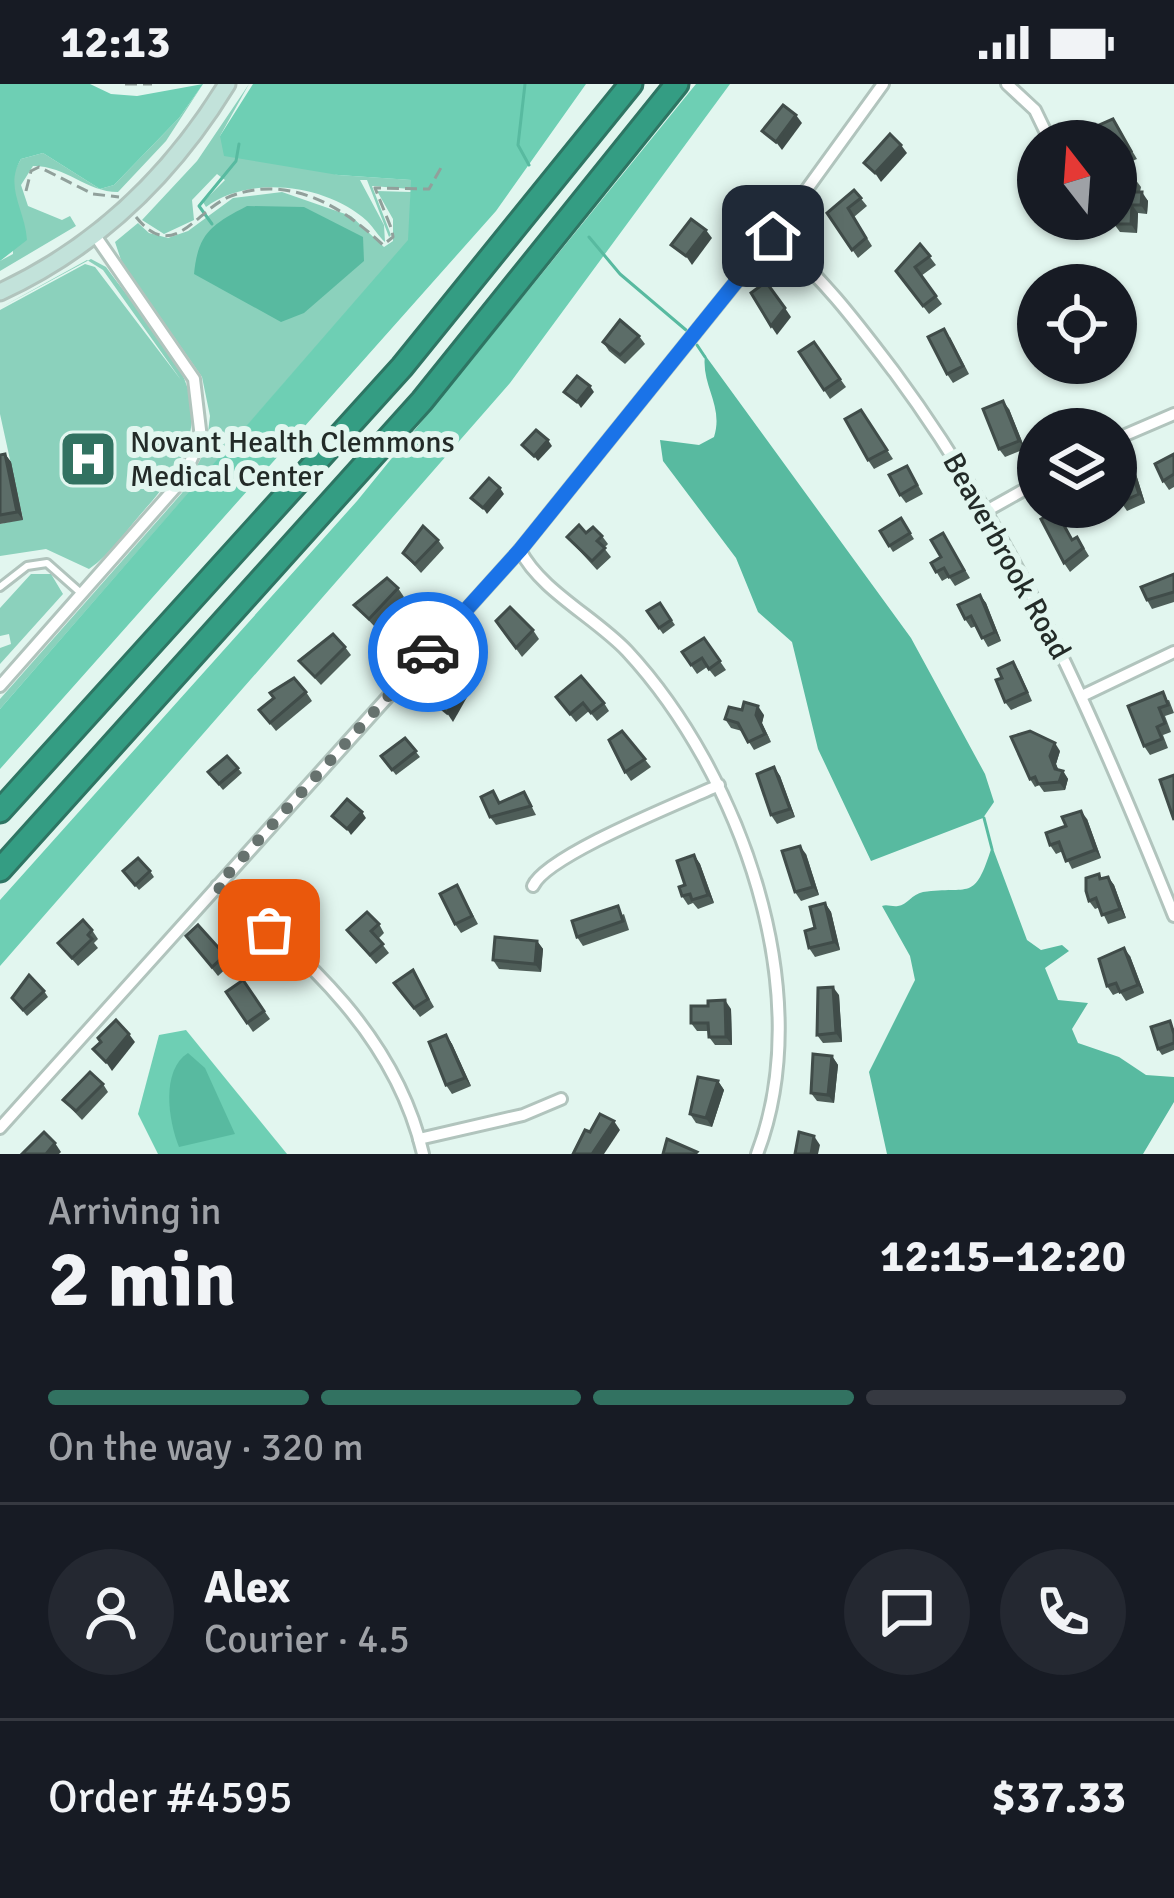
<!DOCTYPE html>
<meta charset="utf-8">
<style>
:root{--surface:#171b24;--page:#242831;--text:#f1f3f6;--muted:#9ea1a6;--line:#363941;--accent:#327261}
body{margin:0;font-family:Signika,sans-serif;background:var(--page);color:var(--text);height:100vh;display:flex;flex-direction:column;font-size:45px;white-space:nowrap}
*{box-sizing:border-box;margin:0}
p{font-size:39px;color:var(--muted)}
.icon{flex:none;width:66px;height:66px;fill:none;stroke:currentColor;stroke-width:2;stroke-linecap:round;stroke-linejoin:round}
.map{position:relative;height:1070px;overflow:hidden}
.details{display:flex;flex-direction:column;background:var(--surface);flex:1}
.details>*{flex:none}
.needle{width:78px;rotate:343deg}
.controls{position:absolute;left:1017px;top:36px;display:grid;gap:24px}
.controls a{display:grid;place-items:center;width:120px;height:120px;border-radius:50%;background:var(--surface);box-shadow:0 3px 9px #0004;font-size:60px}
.pin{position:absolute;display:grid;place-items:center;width:102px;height:102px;color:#fff;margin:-51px;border-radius:24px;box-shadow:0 6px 18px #0006}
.courier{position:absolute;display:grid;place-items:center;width:120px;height:120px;margin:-60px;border:9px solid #1a73e8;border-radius:50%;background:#fff;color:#222;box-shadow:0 3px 15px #0007}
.head em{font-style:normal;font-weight:800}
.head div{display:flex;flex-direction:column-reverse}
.head{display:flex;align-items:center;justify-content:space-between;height:204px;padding:0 48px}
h1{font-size:78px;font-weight:800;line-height:90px}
.bar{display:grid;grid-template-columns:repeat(4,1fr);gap:18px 12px;align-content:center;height:144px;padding:0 48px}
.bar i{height:15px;border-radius:9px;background:var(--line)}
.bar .on{background:var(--accent)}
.bar p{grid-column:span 4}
.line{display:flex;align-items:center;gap:30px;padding:0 48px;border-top:3px solid var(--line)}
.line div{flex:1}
.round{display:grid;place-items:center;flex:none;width:126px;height:126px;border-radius:63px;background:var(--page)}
.status{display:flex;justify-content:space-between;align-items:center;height:84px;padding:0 60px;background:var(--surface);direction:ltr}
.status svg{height:33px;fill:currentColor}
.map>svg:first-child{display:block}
.green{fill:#8bd1bc}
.forest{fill:#6ecfb4}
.water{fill:#58baa0}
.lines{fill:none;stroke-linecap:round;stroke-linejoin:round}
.stream{stroke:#58baa0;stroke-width:3}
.lane-casing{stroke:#b1c4bd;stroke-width:12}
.street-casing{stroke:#b1c4bd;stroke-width:16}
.secondary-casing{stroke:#b1c4bd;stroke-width:21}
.highway-casing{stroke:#2e7563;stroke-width:27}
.path{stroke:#91a09b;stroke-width:3;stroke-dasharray:12 6;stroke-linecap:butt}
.lane{stroke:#fff;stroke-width:6}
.street{stroke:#fff;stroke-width:10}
.secondary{stroke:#c2e2da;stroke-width:15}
.highway{stroke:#349d83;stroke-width:21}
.wall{fill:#4f5e59}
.shaded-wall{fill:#404c49}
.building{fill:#5c6d68;stroke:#404c49;stroke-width:3}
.done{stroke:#66726e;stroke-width:12;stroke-dasharray:0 21.6}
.route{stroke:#1a73e8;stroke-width:15}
.labels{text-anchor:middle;stroke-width:12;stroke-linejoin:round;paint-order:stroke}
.poi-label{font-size:30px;fill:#232b28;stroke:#e2f6ef;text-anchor:start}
.street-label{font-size:30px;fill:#232b28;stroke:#e2f6ef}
</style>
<div class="status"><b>12:13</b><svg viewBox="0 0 49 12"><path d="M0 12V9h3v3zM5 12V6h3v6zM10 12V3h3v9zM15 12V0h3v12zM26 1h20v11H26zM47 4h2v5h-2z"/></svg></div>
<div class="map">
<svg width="1174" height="1070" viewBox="0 0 1174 1070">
<rect width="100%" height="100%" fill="#e2f6ef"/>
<g class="green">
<path d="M 203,0 L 166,57 L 118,108 C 86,108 67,82 33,82 L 21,101 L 28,122 L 62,136 L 70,132 L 76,142 L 0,187 L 0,177 L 13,170 L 12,91 L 21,75 L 43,69 L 100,105 L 114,101 L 179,34 Z"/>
<path d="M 249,0 L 220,52 L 338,91 L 412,96 L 411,105 L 372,102 L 391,151 L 389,153 L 367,96 L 360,96 L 384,141 L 385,158 C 379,153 374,144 367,137 C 328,101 250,90 206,123 L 203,118 L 225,96 L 217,90 L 192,116 L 194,136 L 164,150 L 142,136 L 197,77 Z"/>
<polygon points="377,107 411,108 409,156 0,625 0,615 182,409 206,365 210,332 202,293 122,179 115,158 138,139 149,149 168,154 188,147 233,114 282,108 351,132 384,163 393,157 393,135"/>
<path d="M 91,175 L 106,183 C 173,275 239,320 146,424 C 128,444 111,470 89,485 L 46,465 L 0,472 L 0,440 L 23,435 L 0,330 L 0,226 L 85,180 L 95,183 L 181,296 L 103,186 L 87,176 L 0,224 Z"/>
<polygon points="31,490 51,490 63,510 0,580 0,564 11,560 9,550 0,552 0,524"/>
</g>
<g class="forest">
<path d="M 0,0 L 90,0 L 111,10 L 137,12 L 203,0 L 179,34 L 114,101 L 100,105 L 43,69 L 21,75 C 4,103 25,125 27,156 L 0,177 Z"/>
<polygon points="253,0 586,0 496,127 0,685 0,625 408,156 411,96 338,91 224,72 220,52"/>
<polygon points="696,0 730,0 510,299 0,882 0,816 357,417"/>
<polygon points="186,946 287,1070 158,1070 138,1030 159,951"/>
</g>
<g class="water">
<path d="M 247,122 L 304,123 L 363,153 L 364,177 L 304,229 L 281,238 L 194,190 C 198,149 211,141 247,122 Z"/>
<path d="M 705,271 L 911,554 L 985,690 L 994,718 L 983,734 L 871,777 L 818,665 L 792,558 L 758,528 L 736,474 L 663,377 L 660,356 L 699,361 L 714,353 C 724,322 701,302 705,271 Z"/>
<path d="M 992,762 L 1027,856 L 1041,866 L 1062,861 L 1069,867 L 1045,884 L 1058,916 L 1088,919 L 1072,945 L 1078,959 L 1119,973 L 1146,991 L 1174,993 L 1174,1018 L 1143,1070 L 887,1070 L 869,988 L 915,896 L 910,872 L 882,822 C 887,820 892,823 898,822 C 907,821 912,810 923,808 C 970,801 974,820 992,762 Z"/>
<path d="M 188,969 L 205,984 L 235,1050 L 179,1063 C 168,1036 161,986 188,969 Z"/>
</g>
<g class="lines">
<g class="stream">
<polyline points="525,0 518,61 529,81"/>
<polyline points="212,140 199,122 236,77 239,60"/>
<polyline points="589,153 620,190 686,246"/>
<polyline points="697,261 705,273"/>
<polyline points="984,734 992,765"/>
</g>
<g class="lane-casing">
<polyline id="lane" points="0,503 27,482 47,479 82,510"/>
</g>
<g class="street-casing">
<g id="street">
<polyline points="1007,0 1035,26 1050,57"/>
<path d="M 773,152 C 822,192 857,239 895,289 C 1017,454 1098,642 1174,832"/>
<polyline points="1116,355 1174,330"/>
<polyline points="988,426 1038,398"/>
<path d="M 520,466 C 540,506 596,534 627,567 C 740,689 819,909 757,1070"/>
<polyline points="0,602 182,396 201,354 194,295 94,150"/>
<polyline points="1084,611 1174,568"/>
<path d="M 217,802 C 307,873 396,953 423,1070"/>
<path d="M 533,802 C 547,771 682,718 719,701"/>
<polyline points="0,1044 520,466 773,152 883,0"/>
<polyline points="419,1055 523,1031 561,1015"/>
</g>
</g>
<g class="secondary-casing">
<path id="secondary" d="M 0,208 C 97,163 172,90 227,0"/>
</g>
<g class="highway-casing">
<g id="highway">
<polyline points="0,727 402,283 631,0"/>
<polyline points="0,786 422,317 677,0"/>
</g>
</g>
<g class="path">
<polyline points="125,0 152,0"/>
<polyline points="26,107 31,87 39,83 93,110 119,113"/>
<path d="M 136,133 C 174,180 195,126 231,112 C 290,90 343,123 383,161 L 393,153 L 392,146 L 375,104 L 429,105 L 442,82"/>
</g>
<use href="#lane" class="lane"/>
<use href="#street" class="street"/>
<use href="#secondary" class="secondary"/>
<use href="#highway" class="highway"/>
</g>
<g class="wall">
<polygon points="1113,35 1137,75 1120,82 1116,76"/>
<polygon points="1135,95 1141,103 1140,108 1148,117 1147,130 1138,129 1137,149 1120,148 1114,140"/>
<polygon points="854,106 867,122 854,133 872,162 858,174 827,129"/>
<polygon points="920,160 936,181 921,192 942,220 929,230 896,187"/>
<polygon points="639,252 645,260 625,280 609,267 603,258"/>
<polygon points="950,253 969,290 953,299 947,290"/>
<polygon points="814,258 846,303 830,315 799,268"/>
<polygon points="1009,325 1025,365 1005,373 999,365"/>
<polygon points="861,326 893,375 874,385 868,376"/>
<polygon points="5,370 11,378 23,436 0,440 0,371"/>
<polygon points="1174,370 1174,403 1169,406 1163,397"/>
<polygon points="1135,387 1145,419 1127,427 1121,418"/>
<polygon points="912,390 923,410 906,419 900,411"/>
<polygon points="901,434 914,455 893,468 880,447"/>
<polygon points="1062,436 1073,456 1083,462 1089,472 1070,488 1064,479"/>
<polygon points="586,449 602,452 608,460 604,464 611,473 597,486 567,453"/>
<polygon points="943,449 970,494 955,502 949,493 942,497 931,479 941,473"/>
<polygon points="438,456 444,464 421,489 403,469"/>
<polygon points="1174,490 1174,518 1152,525 1147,516"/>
<polygon points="398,504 404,513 375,543 354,521"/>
<polygon points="980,511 986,519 1001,557 988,563 976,542 971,544 965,535"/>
<polygon points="660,519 675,541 663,550 647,527"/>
<polygon points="496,537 533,546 539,555 522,573"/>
<polygon points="704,554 726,586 715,593 707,583 697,590 682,568"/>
<polygon points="345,563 351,571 321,601 299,577"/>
<polygon points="1013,578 1019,587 1032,617 1011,626 1005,618"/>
<polygon points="306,608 312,617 276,647 259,626"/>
<polygon points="556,613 604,619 609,627 597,637 589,627 576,638"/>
<polygon points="1169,616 1174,629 1165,632 1171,648 1163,651 1168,664 1150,671 1144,662 1128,622"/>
<polygon points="764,631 762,639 771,658 754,666 742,647 731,644 725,635"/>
<polygon points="622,647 651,683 631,697 625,688"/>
<polygon points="405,654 420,673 396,691 381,672"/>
<polygon points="1060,667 1056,680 1058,685 1063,687 1068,695 1065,706 1044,708 1039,701 1035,703 1030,695"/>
<polygon points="227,672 242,689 223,706 208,688"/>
<polygon points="774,683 780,692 795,733 777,740 771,731"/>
<polygon points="524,708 536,731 496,741 490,733 500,718"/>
<polygon points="1087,735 1101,774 1072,785 1063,767 1056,770 1050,761"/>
<polygon points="806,770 819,811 801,817 795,808"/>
<polygon points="694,771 700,780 714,819 698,825 693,819 688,821 682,812"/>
<polygon points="123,787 150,787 154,793 139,806"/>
<polygon points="1108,793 1114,801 1126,834 1108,840 1100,823 1095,825 1089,817 1102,795"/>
<polygon points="457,801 478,840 461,849 455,840"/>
<polygon points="825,819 831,828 840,866 815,873 809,864"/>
<polygon points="624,830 629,846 583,862 577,853"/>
<polygon points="379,840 384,849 378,855 389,869 376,880 347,846"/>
<polygon points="92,846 98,855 94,859 98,864 78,882 58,859"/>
<polygon points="186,852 225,871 231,880 218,892"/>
<polygon points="537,857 543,865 541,888 499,885 493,876"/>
<polygon points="1130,872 1144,909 1126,917 1120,908 1113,911 1107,902"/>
<polygon points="413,886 434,923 420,933 394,899"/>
<polygon points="243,896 270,935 253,948 226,908"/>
<polygon points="44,907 48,913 27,932 12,914"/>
<polygon points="839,911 842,958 823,959 817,951"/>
<polygon points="708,922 731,925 732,961 715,961 709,953 709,947 697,947 691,939"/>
<polygon points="1174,944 1174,966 1162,971 1158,965"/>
<polygon points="446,951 452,960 471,1002 452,1010 446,1001"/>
<polygon points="832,972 838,981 834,1019 817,1017 811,1009"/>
<polygon points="718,997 724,1006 712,1043 696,1039 690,1030"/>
<polygon points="103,1000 108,1008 82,1036 63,1016"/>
</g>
<g class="shaded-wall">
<polygon points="796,31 802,39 782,66 776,58"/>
<polygon points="901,61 907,69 881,98 875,89"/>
<polygon points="1142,108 1148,117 1147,130 1141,121"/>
<polygon points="1132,121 1138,129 1137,149 1131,140"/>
<polygon points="706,146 712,154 692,181 686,172"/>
<polygon points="785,224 791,233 777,251 771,242"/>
<polygon points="590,302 594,308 581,324 577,318"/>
<polygon points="1003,317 1009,325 1025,365 1019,357"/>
<polygon points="548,356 552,362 538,377 534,372"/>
<polygon points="5,370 11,378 23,436 17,428"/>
<polygon points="1129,379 1135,387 1145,419 1139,410"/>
<polygon points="500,404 504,410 487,430 483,424"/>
<polygon points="980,511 986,519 1001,557 995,548"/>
<polygon points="464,600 470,608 453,638 447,629"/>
<polygon points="758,622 764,631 762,639 771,658 756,631"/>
<polygon points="1055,659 1060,667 1056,680 1061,692 1050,672"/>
<polygon points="774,683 780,692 795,733 790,725"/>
<polygon points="1063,687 1068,695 1065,706 1059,698"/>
<polygon points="1081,727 1087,735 1101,774 1095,766"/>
<polygon points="362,728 366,734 351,751 347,745"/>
<polygon points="800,762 806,770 819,811 813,803"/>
<polygon points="694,771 700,780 714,819 708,811"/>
<polygon points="1108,793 1114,801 1126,834 1120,825"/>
<polygon points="825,819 831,828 840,866 834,858"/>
<polygon points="537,857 543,865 541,888 535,880"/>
<polygon points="1124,864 1130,872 1144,909 1138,901"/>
<polygon points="833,903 839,911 842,958 836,949"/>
<polygon points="725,916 731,925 732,961 726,953"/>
<polygon points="129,950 135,958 112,987 106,978"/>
<polygon points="446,951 452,960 471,1002 465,994"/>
<polygon points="832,972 838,981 834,1019 828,1011"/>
<polygon points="718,997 724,1006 712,1043 706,1034"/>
<polygon points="614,1037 620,1046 604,1070 592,1070"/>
<polygon points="814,1052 820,1061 818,1070 811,1070"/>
<polygon points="55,1059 61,1068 59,1070 46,1070"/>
</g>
<g class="building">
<polygon points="783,21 796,31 776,58 762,47"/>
<polygon points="1113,35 1131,67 1116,73 1116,57 1105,57 1097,42"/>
<polygon points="890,50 901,61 875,89 864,79"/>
<polygon points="1117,94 1135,95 1134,108 1142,108 1141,121 1132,121 1131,140 1114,140 1116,135"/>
<polygon points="854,106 861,114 848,124 866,154 852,166 827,129"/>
<polygon points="691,135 706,146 686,172 671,161"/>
<polygon points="920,160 930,172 915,183 936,212 923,222 896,187"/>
<polygon points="766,198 785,224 771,242 751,209"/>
<polygon points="620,236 639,252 620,271 603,258"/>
<polygon points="944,245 963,282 947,290 928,253"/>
<polygon points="814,258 840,295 824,306 799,268"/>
<polygon points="577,292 590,302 577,318 564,308"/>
<polygon points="1003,317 1019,357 999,365 983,325"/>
<polygon points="861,326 887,366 868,376 845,335"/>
<polygon points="536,346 548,356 534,372 522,361"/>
<polygon points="5,370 17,428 0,431 0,371"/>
<polygon points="1174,370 1174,390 1163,397 1155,380"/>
<polygon points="1129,379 1139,410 1121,418 1116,408 1116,384"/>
<polygon points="907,382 917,401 900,411 889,391"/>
<polygon points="489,394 500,404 483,424 471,414"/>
<polygon points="1056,427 1072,456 1077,453 1083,464 1064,479 1041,435"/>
<polygon points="901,434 910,449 889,462 880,447"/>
<polygon points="579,441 586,449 593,443 602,452 597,457 605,464 592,477 567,453"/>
<polygon points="423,442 438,456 415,480 403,469"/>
<polygon points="943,449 964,486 949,493 944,484 936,488 931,479 941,473 931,456"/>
<polygon points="1174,490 1174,508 1147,516 1141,503"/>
<polygon points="387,494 398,504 369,535 354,521"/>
<polygon points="980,511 995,548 982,554 971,532 965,535 958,521"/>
<polygon points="660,519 671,536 659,544 647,527"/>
<polygon points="510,523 533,546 516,564 496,537"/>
<polygon points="333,550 345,563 315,593 299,577"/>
<polygon points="704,554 720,577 709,585 702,574 691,581 682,568"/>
<polygon points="1013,578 1027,608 1005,618 996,596 1002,594 998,585"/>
<polygon points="452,589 464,600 447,629 430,615"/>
<polygon points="581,592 604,619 591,629 583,619 570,630 556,613"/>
<polygon points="294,594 306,608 270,639 259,626 274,614 270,609"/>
<polygon points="1163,608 1168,621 1159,624 1165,639 1157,643 1162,655 1144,662 1128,622"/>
<polygon points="744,618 758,622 756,631 765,650 748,658 738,639 725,635 729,623 742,626"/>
<polygon points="622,647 645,675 625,688 609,656"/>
<polygon points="1030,647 1055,659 1050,672 1055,685 1063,687 1059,698 1038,700 1035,693 1030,695 1011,653"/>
<polygon points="405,654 416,667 392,686 381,672"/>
<polygon points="227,672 238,684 219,700 208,688"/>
<polygon points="774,683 790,725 771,731 757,690"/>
<polygon points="1174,691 1174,736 1160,696"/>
<polygon points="493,707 499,719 524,708 531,722 490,733 481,713"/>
<polygon points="347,715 362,728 347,745 332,732"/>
<polygon points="1081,727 1095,766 1066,777 1059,758 1050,761 1046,749 1066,742 1062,733"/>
<polygon points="800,762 813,803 795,808 782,767"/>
<polygon points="694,771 708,811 692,816 690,810 682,812 679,803 685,801 677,777"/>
<polygon points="138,774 150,787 135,801 123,787"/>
<polygon points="1099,790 1100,795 1108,793 1120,825 1102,831 1096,814 1089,817 1086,807 1086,794"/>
<polygon points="457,801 472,832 455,840 440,810"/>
<polygon points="825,819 834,858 809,864 805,847 815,844 810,823"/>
<polygon points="618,822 623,837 577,853 572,837"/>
<polygon points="367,828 379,840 371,847 383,860 370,871 347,846"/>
<polygon points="83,836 92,846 88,851 92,855 72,874 58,859"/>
<polygon points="198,841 225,871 212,883 186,852"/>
<polygon points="495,853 537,857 535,880 493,876"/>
<polygon points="1124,864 1138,901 1120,908 1116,899 1107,902 1099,875"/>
<polygon points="413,886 428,915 414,924 394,899"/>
<polygon points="29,891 44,907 23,926 12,914"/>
<polygon points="243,896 264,927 247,939 226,908"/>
<polygon points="833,903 836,949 817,951 818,904"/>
<polygon points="725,916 726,953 709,953 708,939 691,939 691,922 708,922 708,917"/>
<polygon points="116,936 129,950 106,978 93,965 101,958 98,954"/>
<polygon points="1170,937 1174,950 1174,959 1158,965 1151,943"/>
<polygon points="446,951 465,994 446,1001 429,958"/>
<polygon points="813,970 832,972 828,1011 811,1009"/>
<polygon points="90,988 103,1000 76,1027 63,1016"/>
<polygon points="698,993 718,997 706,1034 690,1030"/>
<polygon points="600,1030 614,1037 592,1070 573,1070 585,1046 590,1048"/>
<polygon points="44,1048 55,1059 46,1070 22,1070"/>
<polygon points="799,1048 814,1052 811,1070 795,1070"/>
<polygon points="667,1055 697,1068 695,1070 663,1070"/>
</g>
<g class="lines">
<polyline class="done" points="269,846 217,802 428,568"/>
<polyline class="route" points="428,568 520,466 773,152"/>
</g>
<defs>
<g id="hospital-square" transform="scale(3)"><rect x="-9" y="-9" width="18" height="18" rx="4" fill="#327261" stroke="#e2f6ef"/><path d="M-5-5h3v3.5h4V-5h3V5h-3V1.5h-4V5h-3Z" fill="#fff"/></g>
</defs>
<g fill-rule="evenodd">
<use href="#hospital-square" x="88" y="375"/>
</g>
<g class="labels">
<g class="poi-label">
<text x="130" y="368">Novant Health Clemmons<tspan x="130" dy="34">Medical Center</tspan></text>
</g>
<g class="street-label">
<text transform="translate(1007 472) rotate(61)" y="10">Beaverbrook Road</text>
</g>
</g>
</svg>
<div class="controls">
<a><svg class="needle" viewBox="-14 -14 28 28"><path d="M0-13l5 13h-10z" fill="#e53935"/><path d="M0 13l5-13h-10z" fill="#9ea1a6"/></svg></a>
<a><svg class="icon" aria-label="locate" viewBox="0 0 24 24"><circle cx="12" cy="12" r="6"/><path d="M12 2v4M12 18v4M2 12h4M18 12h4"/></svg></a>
<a><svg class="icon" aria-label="layers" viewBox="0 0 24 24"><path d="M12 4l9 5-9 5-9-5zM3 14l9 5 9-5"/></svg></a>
</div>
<div class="pin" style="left:269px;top:846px;background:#ea580c"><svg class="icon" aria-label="bag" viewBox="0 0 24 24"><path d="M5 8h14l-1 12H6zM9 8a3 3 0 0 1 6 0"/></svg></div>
<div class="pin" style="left:773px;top:152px;background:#1f2937"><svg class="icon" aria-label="home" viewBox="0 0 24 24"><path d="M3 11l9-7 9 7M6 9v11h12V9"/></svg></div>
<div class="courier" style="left:428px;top:568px"><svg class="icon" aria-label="car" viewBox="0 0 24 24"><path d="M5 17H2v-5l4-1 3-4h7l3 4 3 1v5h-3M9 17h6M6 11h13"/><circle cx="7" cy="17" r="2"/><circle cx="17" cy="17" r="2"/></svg></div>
</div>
<section class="details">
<div class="head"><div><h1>2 min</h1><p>Arriving in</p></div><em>12:15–12:20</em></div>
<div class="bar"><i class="on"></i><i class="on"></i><i class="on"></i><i></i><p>On the way · 320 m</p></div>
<div class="line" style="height:216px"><a class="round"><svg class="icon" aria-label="person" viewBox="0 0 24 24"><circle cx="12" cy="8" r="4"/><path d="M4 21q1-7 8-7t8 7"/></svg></a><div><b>Alex</b><p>Courier · 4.5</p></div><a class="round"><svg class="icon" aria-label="chat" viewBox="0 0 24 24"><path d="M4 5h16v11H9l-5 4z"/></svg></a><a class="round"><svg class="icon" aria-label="phone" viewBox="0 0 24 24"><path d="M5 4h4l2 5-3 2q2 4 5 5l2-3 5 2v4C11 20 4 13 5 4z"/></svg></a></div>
<div class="line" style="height:156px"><div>Order #4595</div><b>$37.33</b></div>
</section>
